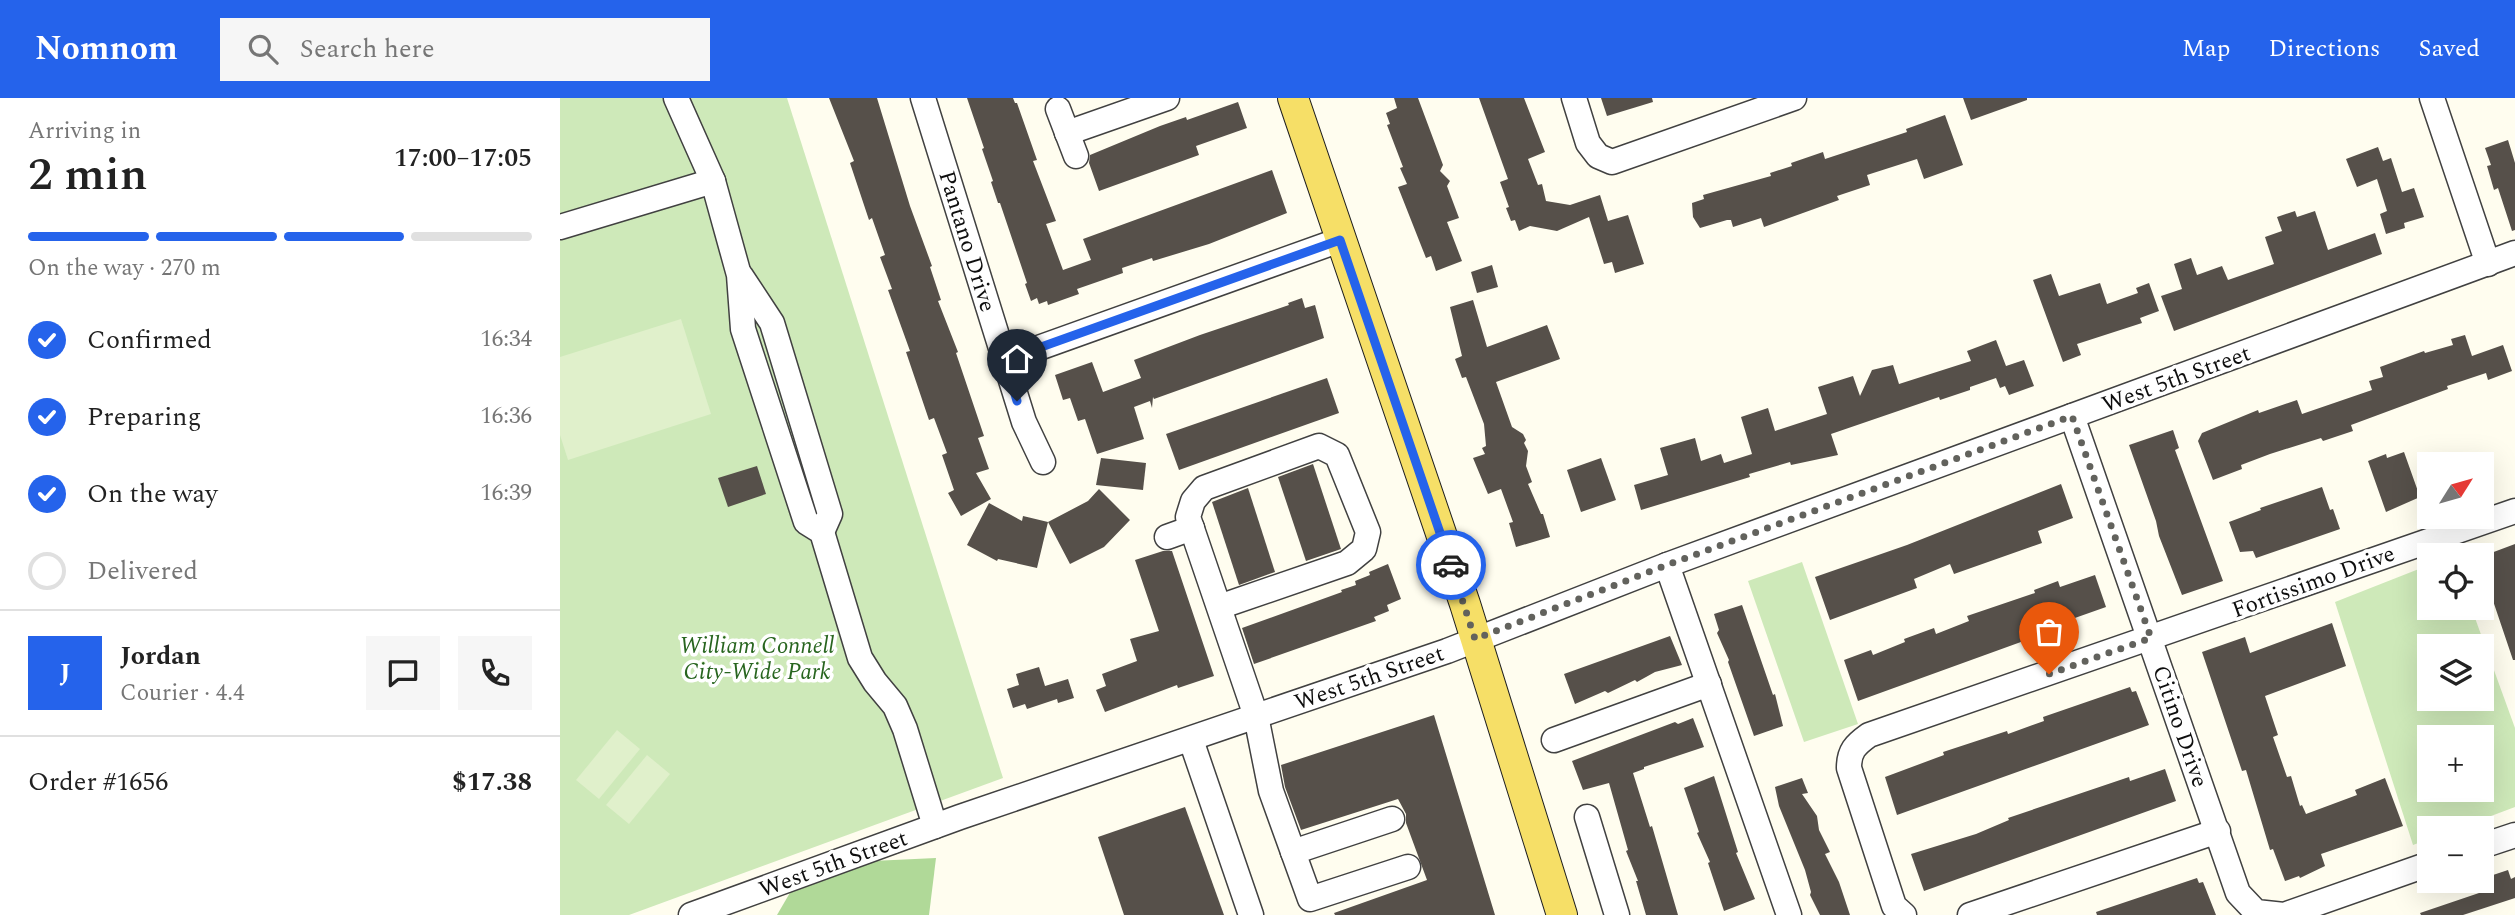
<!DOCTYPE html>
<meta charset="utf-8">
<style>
:root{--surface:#fff;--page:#f6f6f6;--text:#222;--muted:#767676;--line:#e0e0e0;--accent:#2563eb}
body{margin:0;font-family:Spectral,serif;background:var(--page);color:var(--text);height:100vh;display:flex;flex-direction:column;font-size:26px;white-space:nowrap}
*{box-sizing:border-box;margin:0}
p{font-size:23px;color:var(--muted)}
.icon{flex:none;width:38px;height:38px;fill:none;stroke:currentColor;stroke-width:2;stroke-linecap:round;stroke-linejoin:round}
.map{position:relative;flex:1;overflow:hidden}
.panel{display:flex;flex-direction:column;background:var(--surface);width:560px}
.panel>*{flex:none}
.needle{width:46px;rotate:53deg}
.buttons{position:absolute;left:1857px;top:354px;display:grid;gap:14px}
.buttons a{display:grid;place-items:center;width:77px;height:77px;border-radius:0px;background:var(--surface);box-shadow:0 7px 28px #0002;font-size:35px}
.pin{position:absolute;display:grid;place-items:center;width:60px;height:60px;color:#fff;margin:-72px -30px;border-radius:50% 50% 50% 0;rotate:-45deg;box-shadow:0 0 7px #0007}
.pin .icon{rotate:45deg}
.courier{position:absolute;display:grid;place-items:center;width:70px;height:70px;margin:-35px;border:5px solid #2563eb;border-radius:50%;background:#fff;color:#222;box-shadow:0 2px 9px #0007}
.overview em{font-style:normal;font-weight:600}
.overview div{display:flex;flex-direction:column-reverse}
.overview{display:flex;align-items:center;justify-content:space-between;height:119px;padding:0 28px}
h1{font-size:46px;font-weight:600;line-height:52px}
.bar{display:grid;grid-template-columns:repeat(4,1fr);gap:10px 7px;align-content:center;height:84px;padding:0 28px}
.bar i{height:9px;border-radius:5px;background:var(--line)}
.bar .active{background:var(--accent)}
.bar p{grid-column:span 4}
.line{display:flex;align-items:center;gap:18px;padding:0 28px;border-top:2px solid var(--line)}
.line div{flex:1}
.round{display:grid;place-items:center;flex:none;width:74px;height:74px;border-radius:0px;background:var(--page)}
ol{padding:0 28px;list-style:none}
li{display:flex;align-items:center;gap:21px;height:77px}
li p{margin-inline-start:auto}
li .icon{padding:7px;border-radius:50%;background:var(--accent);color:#fff;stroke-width:4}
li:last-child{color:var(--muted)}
li i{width:38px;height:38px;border:4px solid var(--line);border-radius:50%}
header{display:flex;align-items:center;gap:42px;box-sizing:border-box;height:98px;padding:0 35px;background:var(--accent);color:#fff}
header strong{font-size:33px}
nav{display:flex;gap:38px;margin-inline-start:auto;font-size:24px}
.search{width:490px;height:63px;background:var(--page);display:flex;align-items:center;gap:18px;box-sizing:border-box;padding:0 24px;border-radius:0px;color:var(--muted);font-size:26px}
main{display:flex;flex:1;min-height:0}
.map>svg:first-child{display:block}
.green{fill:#cee9b9;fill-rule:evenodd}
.forest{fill:#b0d998}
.pitch{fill:#e0f0cb}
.building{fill:#56504a}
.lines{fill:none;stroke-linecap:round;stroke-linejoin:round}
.minor-casing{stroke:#414141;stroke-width:27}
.major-casing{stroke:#1f1f1f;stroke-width:32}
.minor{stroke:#fff;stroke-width:24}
.major{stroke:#f6df67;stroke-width:30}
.done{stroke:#62625d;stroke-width:7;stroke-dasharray:0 12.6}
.route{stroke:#2563eb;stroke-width:9}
.labels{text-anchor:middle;stroke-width:7;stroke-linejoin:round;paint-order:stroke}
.street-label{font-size:23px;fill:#0e0e0e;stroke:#fff}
.park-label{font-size:23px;font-style:italic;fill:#28651f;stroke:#fff}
</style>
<header>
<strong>Nomnom</strong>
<div class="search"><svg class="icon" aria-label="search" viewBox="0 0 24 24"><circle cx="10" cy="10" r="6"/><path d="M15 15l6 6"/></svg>Search here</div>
<nav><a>Map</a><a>Directions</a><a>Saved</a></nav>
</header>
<main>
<section class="panel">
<div class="overview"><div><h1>2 min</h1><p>Arriving in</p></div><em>17:00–17:05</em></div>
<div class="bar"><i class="active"></i><i class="active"></i><i class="active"></i><i></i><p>On the way · 270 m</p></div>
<ol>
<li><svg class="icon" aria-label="check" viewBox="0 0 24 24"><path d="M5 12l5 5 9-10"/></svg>Confirmed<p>16:34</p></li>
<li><svg class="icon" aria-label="check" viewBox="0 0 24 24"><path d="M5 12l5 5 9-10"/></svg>Preparing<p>16:36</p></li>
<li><svg class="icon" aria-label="check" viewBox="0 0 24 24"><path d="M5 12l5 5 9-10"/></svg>On the way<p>16:39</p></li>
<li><i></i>Delivered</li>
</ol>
<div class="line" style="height:126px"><b class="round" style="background:var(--accent);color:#fff">J</b><div><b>Jordan</b><p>Courier · 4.4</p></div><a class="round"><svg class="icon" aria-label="chat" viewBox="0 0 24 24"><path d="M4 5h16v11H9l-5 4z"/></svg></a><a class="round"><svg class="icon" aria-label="phone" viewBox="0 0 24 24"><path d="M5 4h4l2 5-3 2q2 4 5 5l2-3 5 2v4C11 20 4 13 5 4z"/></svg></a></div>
<div class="line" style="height:91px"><div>Order #1656</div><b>$17.38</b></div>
</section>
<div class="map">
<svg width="1955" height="817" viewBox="0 0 1955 817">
<rect width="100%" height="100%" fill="#fffdef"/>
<g class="green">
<polygon points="0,0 227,0 443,680 69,817 0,817"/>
<polygon points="1242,464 1298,626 1244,644 1188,483"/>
<path d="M 1869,467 L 1869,509 L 1911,509 L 1955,630 L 1955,709 L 1899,730 L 1869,730 L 1869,741 L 1853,747 L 1775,504 ZM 1869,548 L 1922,548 L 1922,600 L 1869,600 ZM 1869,639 L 1922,639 L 1922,691 L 1869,691 Z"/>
</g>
<polygon class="forest" points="376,760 369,817 217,817 231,793 291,764"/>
<g class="pitch">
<polygon points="121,221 151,316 8,362 0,337 0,259"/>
<polygon points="57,632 80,651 39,701 16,682"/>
<polygon points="87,657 110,676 69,726 46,707"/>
</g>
<g class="building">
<polygon points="269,0 317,0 350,108 372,168 370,169 381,202 378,203 398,254 396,255 424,338 418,340 429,371 416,375 431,401 401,418 388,395 394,392 382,357 387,355 374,320 369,322 346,254 350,253 328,192 332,191 320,159 325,157 312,120 309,122 290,65 294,63"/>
<polygon points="407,0 453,0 455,5 457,5 477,62 473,63 496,123 486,126 503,172 531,162 523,141 712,72 727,115 649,146 593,163 592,160 562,170 563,175 517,191 519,196 488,207 487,203 479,206 477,200 471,203 465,186 467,185 440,105 438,105 431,84 433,83 422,51 424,50"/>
<polygon points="834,0 858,0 883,67 880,73 890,83 887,88 899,120 887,124 902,163 876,173 871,158 866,160 838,89 847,86 840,70 843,69 827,27 830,26 826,15 837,10"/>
<polygon points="919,0 964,0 985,54 968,61 978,87 982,86 986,103 1010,107 1040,97 1048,123 1068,117 1084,166 1055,175 1052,164 1044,166 1029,119 997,133 970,128 959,133 955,122 951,123 946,110 949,109 940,84 948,81"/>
<polygon points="1041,0 1092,0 1093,4 1047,18"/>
<polygon points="1403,0 1467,0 1467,2 1411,22"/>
<polygon points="678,4 687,30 636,48 639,57 539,93 529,65 530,57 600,28 626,19 627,22"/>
<polygon points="1385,17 1403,67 1364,81 1357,61 1307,77 1310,87 1277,98 1279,102 1204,129 1201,120 1173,129 1171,122 1167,122 1140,130 1133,119 1132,105 1144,101 1143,97 1211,78 1210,75 1232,68 1231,65 1263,54 1265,61 1347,34 1346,31"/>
<polygon points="1948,42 1955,65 1955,132 1952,133 1938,90 1934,92 1927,68 1931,67 1925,50"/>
<polygon points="1818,49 1823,63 1831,60 1842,94 1854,90 1864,119 1844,125 1845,130 1826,136 1820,116 1827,113 1817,81 1797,89 1786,61"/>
<polygon points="1735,113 1737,119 1755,113 1768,152 1815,135 1822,156 1614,233 1601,198 1622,191 1614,166 1631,160 1637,177 1662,168 1668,182 1714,166 1705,139 1722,133 1717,119"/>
<polygon points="932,167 938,189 917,195 911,174"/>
<polygon points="1491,176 1499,198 1540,185 1547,206 1578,195 1576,190 1589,185 1599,213 1580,220 1582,225 1517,246 1521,257 1503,264 1473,182"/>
<polygon points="742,200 745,210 755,207 764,240 594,301 593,299 592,310 590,303 574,309 584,341 537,356 525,321 518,323 510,300 503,302 495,277 532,264 543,294 581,280 574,262 640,237 729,207 728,205"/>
<polygon points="913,202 927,249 987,227 1000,261 936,284 952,329 963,336 966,342 964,345 968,353 966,368 972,384 968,386 981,416 983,416 990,439 956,449 949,425 953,424 941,391 928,396 913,360 925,356 922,350 926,348 924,326 906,279 902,280 895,261 902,258 890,209"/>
<polygon points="1905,237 1912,258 1943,247 1952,273 1928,282 1926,275 1887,288 1888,291 1791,327 1793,333 1763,343 1761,340 1710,356 1681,367 1682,371 1653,382 1638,343 1642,335 1698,312 1699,315 1737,302 1742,316 1812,292 1809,283 1823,279 1820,269 1864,253 1865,255 1893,247 1891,241"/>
<polygon points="1436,242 1446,268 1464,262 1474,288 1449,297 1445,288 1440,290 1436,280 1410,289 1410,292 1380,302 1379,299 1271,336 1278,357 1231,367 1230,364 1189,376 1190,379 1081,412 1074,387 1108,377 1100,350 1135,340 1141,363 1161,356 1164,365 1192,356 1181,319 1208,310 1215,333 1267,316 1258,289 1293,278 1300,298 1312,272 1333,267 1339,286 1411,263 1407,253"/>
<polygon points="767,280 779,315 619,372 606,336"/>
<polygon points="1613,332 1619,350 1615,352 1663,483 1622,497 1599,438 1596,423 1569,347"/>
<polygon points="1844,354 1860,399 1826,414 1808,363 1826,356 1827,360"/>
<polygon points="541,360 586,365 583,392 536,387"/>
<polygon points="1041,360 1056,402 1021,414 1007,372"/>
<polygon points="753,366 781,451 746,463 718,379"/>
<polygon points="197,368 206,396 168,409 158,380"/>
<polygon points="1501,386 1513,420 1478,433 1482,445 1394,476 1390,466 1354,481 1357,490 1270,522 1255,479 1347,447"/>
<polygon points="1762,389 1770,412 1773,411 1780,431 1696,460 1693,453 1680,454 1669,424 1701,412 1700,410"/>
<polygon points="688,390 715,474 679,487 652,404"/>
<polygon points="539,391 570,422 544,449 510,466 488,424 528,403"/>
<polygon points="429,405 462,423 463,418 488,424 477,470 438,461 437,463 407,447"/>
<polygon points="1955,446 1955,562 1953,562 1927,485 1932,483 1923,458"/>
<polygon points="603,453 612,453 654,578 618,590 617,587 545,614 536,592 546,588 542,576 577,563 570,541 599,533 575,462"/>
<polygon points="828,466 841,501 827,507 829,513 814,519 816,523 694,566 682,530 782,494 781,492 796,487 795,483 810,477 809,474"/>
<polygon points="1535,477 1546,509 1512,521 1513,525 1298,603 1284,562 1311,552 1313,557 1345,544 1344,541 1374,530 1376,536 1409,523 1407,518 1475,495 1474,492 1498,483 1500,489"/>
<polygon points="1182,507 1213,597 1215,596 1223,628 1194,638 1168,564 1169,562 1157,535 1159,532 1154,516"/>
<polygon points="1772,525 1786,568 1705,598 1718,637 1713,639 1727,679 1731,678 1740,708 1742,707 1746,716 1797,697 1795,692 1825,680 1843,728 1761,756 1765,768 1740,780 1739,778 1725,783 1713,751 1710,752 1686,672 1682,673 1642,554 1685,539 1690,555"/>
<polygon points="1110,538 1122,567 1095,574 1077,584 1075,582 1048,595 1045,593 1015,606 1004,576"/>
<polygon points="479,569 485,588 508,581 514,600 498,605 497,601 467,611 465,606 453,610 447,591 459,587 456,576"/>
<polygon points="1570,589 1572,594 1576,593 1589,627 1337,717 1325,679 1384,657 1383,654 1447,633 1448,636 1484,623 1483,619"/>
<polygon points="874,617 935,817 775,817 774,815 867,782 846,725 846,716 838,701 741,732 725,689 721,667"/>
<polygon points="1133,620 1144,649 1084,669 1084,671 1073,675 1090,729 1092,728 1118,817 1086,817 1076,783 1078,783 1066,753 1068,752 1049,685 1023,692 1012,663 1115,624 1118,626"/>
<polygon points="1605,671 1616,703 1364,793 1351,756 1416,736 1449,722 1448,720 1569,679 1570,683"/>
<polygon points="1154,678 1178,754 1176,755 1195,801 1164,813 1148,765 1150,764 1137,735 1139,734 1124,690"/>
<polygon points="1242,680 1248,695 1242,696 1257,718 1259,732 1270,754 1265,756 1279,784 1290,817 1260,817 1250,797 1251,794 1245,772 1219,708 1215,689"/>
<polygon points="625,709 664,817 564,817 538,739"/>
<polygon points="1948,772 1951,781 1955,779 1955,800 1903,817 1861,817 1860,815 1919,795 1915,783"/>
<polygon points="1637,780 1639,785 1643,784 1656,817 1537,817 1536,814"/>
</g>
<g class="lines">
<g class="minor-casing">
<g id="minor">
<polyline points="116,0 153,83 179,177 183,231 246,424 262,434 300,560 315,584 335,608 345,631 375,728"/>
<polyline points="363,0 464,324 483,364"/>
<polyline points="1014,0 1028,45 1038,58 1052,64 1234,0"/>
<polyline points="1872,0 1928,166"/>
<polyline points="498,11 516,58"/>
<polyline points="507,35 607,0"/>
<polyline points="0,129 153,83"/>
<polyline points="181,178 212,225 270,416 262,434"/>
<polyline points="445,262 780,142"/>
<polyline points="1512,318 1678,795 1696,814 1724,817 1869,766"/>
<polyline points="607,439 632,430"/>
<polyline points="1107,467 1229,817"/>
<polyline points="659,509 787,465 804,451 808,434 777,357 759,348 644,390 633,403 628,419 696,618 711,693 750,801 848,769"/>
<polyline points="631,642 691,817"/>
<polyline points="994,642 1149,586"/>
<polyline points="1027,719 1057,817"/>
<polyline points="1922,748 1955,737"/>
<polyline points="733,754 832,721"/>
<polyline points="131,817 400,719 887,553 1107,467 1955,155"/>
<path d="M 1344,817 L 1334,808 L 1289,670 C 1289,653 1295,647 1309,637 L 1955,413"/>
<polyline points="1410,817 1658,733"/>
</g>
</g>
<g class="major-casing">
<polyline id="major" points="733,0 905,506 1002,817"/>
</g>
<use href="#minor" class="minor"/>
<use href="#major" class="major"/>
</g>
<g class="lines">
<polyline class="done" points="891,467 915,541 1107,467 1512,318 1591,540 1489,576"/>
<polyline class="route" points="457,303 445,262 780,142 891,467"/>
</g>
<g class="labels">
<g class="street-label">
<text transform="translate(408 143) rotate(73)" y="8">Pantano Drive</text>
<text transform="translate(1616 280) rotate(-20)" y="8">West 5th Street</text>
<text transform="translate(1753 483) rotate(-20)" y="8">Fortissimo Drive</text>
<text transform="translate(809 579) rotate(-19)" y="8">West 5th Street</text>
<text transform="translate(1621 628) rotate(71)" y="8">Citino Drive</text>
<text transform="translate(273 765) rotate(-20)" y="8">West 5th Street</text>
</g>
<g class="park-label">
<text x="197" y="555">William Connell<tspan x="197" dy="26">City-Wide Park</tspan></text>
</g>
</g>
</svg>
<div class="buttons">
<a><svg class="needle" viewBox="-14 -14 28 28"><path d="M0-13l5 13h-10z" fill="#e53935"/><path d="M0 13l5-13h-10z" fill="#767676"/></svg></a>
<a><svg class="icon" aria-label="locate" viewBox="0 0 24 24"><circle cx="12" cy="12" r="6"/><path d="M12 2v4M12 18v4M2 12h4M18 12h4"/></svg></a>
<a><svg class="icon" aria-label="layers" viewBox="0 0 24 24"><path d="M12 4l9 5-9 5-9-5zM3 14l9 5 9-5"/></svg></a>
<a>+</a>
<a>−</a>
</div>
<div class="pin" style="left:1489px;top:576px;background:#ea580c"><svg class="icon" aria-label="bag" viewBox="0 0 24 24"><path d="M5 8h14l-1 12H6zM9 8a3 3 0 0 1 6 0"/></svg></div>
<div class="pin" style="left:457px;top:303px;background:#1f2937"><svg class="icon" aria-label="home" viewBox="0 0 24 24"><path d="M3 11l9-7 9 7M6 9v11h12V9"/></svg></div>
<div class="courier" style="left:891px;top:467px"><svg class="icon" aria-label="car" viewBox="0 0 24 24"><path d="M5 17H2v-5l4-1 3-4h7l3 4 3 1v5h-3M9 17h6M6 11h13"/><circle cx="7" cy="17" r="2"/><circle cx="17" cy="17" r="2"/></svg></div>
</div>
</main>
